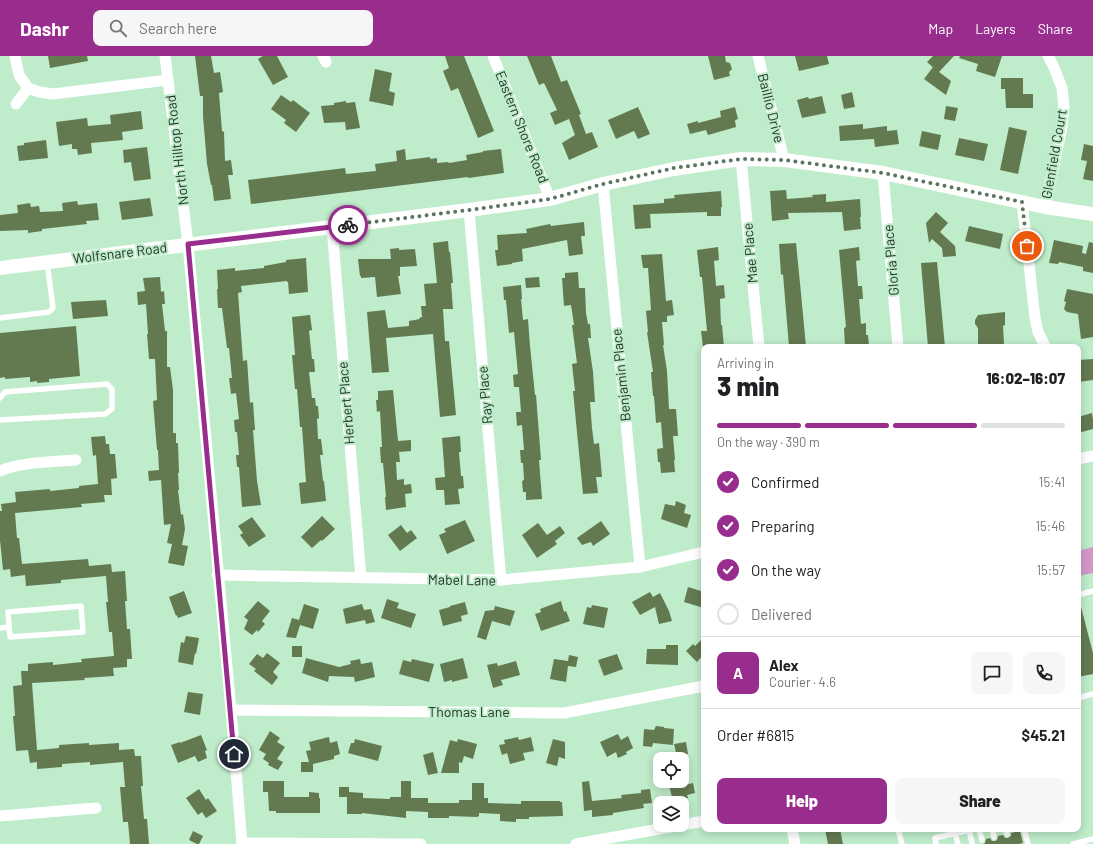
<!DOCTYPE html>
<meta charset="utf-8">
<style>
:root{--surface:#fff;--page:#f6f6f6;--text:#202124;--muted:#757577;--line:#e0e0e0;--accent:#992d8e}
body{margin:0;font-family:Barlow,sans-serif;background:var(--page);color:var(--text);height:100vh;display:flex;flex-direction:column;font-size:15px;white-space:nowrap}
*{box-sizing:border-box;margin:0}
p{font-size:13px;color:var(--muted)}
.icon{flex:none;width:22px;height:22px;fill:none;stroke:currentColor;stroke-width:2;stroke-linecap:round;stroke-linejoin:round}
.map{position:relative;flex:1;overflow:hidden}
.panel{position:absolute;left:701px;top:288px;width:380px;height:488px;display:flex;flex-direction:column;background:var(--surface);border-radius:8px;box-shadow:0 2px 10px #0003}
.panel>*{flex:none}
.fabs{position:absolute;left:653px;top:696px;display:grid;gap:8px}
.fabs a{display:grid;place-items:center;width:36px;height:36px;border-radius:8px;background:var(--surface);box-shadow:0 2px 10px #0003;font-size:20px}
.pin{position:absolute;display:grid;place-items:center;width:34px;height:34px;color:#fff;margin:-17px;border:2px solid #fff;border-radius:50%;box-shadow:0 1px 4px #0007}
.courier{position:absolute;display:grid;place-items:center;width:40px;height:40px;margin:-20px;border:3px solid #992d8e;border-radius:50%;background:#fff;color:#222;box-shadow:0 1px 5px #0007}
.headline em{font-style:normal;font-weight:800}
.headline div{display:flex;flex-direction:column-reverse}
.headline{display:flex;align-items:center;justify-content:space-between;height:68px;padding:0 16px}
h1{font-size:26px;font-weight:800;line-height:30px}
.bar{display:grid;grid-template-columns:repeat(4,1fr);gap:6px 4px;align-content:center;height:48px;padding:0 16px}
.bar i{height:5px;border-radius:3px;background:var(--line)}
.bar .selected{background:var(--accent)}
.bar p{grid-column:span 4}
.line{display:flex;align-items:center;gap:10px;padding:0 16px;border-top:1px solid var(--line)}
.line div{flex:1}
.round{display:grid;place-items:center;flex:none;width:42px;height:42px;border-radius:8px;background:var(--page)}
ol{padding:0 16px;list-style:none}
li{display:flex;align-items:center;gap:12px;height:44px}
li p{margin-inline-start:auto}
li .icon{padding:4px;border-radius:50%;background:var(--accent);color:#fff;stroke-width:4}
li:last-child{color:var(--muted)}
li i{width:22px;height:22px;border:2px solid var(--line);border-radius:50%}
.cta{display:flex;gap:8px;margin-top:auto;padding:8px 16px}
.cta a{flex:1;height:46px;border-radius:8px;background:var(--accent);color:#fff;font-size:16px;font-weight:800;line-height:46px;text-align:center}
.cta a+a{background:var(--page);color:var(--text)}
header{display:flex;align-items:center;gap:24px;box-sizing:border-box;height:56px;padding:0 20px;background:var(--accent);color:#fff}
header strong{font-size:19px}
nav{display:flex;gap:22px;margin-inline-start:auto;font-size:14px}
.search{width:280px;height:36px;background:var(--page);display:flex;align-items:center;gap:10px;box-sizing:border-box;padding:0 14px;border-radius:8px;color:var(--muted);font-size:15px}
.map>svg:first-child{display:block}
.water{fill:#d198c8}
.building{fill:#637a51}
.lines{fill:none;stroke-linecap:round;stroke-linejoin:round}
.service{stroke:#fff;stroke-width:5.5}
.minor{stroke:#fff;stroke-width:11}
.tertiary{stroke:#fff;stroke-width:14}
.done{stroke:#5a7561;stroke-width:4;stroke-dasharray:0 7.2}
.route{stroke:#992d8e;stroke-width:5}
.labels{text-anchor:middle;stroke-width:4;stroke-linejoin:round;paint-order:stroke}
.street-label{font-size:14px;fill:#233528;stroke:#bfecca}
</style>
<header>
<strong>Dashr</strong>
<div class="search"><svg class="icon" aria-label="search" viewBox="0 0 24 24"><circle cx="10" cy="10" r="6"/><path d="M15 15l6 6"/></svg>Search here</div>
<nav><a>Map</a><a>Layers</a><a>Share</a></nav>
</header>
<div class="map">
<svg width="1093" height="788" viewBox="0 0 1093 788">
<rect width="100%" height="100%" fill="#bfecca"/>
<polygon class="water" points="1093,491 1093,517 1078,520 1078,495"/>
<g class="building">
<polygon points="48,0 87,0 88,5 50,12"/>
<polygon points="195,0 211,0 214,17 220,16 223,36 219,37 220,50 222,75 224,76 225,105 231,104 233,119 228,119 231,143 214,145 212,129 211,129 207,108 203,60 203,40 200,40"/>
<polygon points="263,0 277,0 288,21 273,29 258,3"/>
<polygon points="445,0 464,0 494,75 478,82 458,32 451,35 443,15 449,12"/>
<polygon points="527,0 551,0 561,26 567,24 581,58 579,59 586,78 592,76 598,91 569,104 562,87 575,79 569,63 555,69 550,57 557,54 544,27 539,29"/>
<polygon points="708,0 725,0 726,6 730,7 732,13 729,16 730,20 714,24"/>
<polygon points="795,0 827,0 829,8 799,15"/>
<polygon points="933,0 954,0 939,16 951,25 946,39 924,23 933,11 937,15 927,6"/>
<polygon points="960,0 1002,0 995,21 976,15 978,8 959,2"/>
<polygon points="375,13 392,17 389,35 395,37 393,50 369,45"/>
<polygon points="1001,22 1023,22 1023,38 1033,38 1033,52 1006,52 1005,33 1001,33"/>
<polygon points="852,36 855,51 844,53 841,39"/>
<polygon points="281,39 291,46 293,44 310,57 296,76 284,67 286,64 271,53"/>
<polygon points="822,40 826,57 802,62 797,44 808,41 809,43"/>
<polygon points="346,45 346,47 355,46 360,72 346,74 345,66 324,67 321,50 334,49 334,47"/>
<polygon points="946,50 958,52 955,65 944,63"/>
<polygon points="638,51 650,78 638,83 634,75 616,83 608,64"/>
<polygon points="735,51 738,63 735,64 736,71 708,79 706,74 690,78 687,68 698,65 698,67 721,61 720,55"/>
<polygon points="141,55 143,73 122,76 123,84 91,87 92,97 78,99 77,93 72,93 72,88 59,90 56,66 87,62 88,70 111,68 110,59"/>
<polygon points="863,68 863,73 887,70 887,75 897,74 899,88 875,91 874,83 840,85 839,70"/>
<polygon points="1009,71 1027,75 1018,118 1000,114"/>
<polygon points="922,75 941,79 938,94 919,90"/>
<polygon points="959,82 988,88 984,105 955,99"/>
<polygon points="46,84 48,102 19,105 17,90 24,89 24,87"/>
<polygon points="1084,88 1093,90 1093,125 1083,123 1087,105 1081,104"/>
<polygon points="147,91 151,123 134,125 131,106 124,107 123,94"/>
<polygon points="405,93 406,104 430,101 430,103 437,102 437,107 448,106 449,107 467,104 466,99 483,96 483,95 501,93 504,117 468,122 468,121 251,148 248,124 345,112 346,118 376,115 375,108 397,105 396,95"/>
<polygon points="786,134 787,143 813,141 812,139 826,138 826,146 860,143 861,161 860,161 861,173 844,175 842,156 788,157 789,163 772,165 770,135"/>
<polygon points="721,135 722,151 721,151 721,160 707,160 707,156 650,158 651,172 635,173 633,149 664,147 664,143 675,142 674,139"/>
<polygon points="150,142 153,160 122,164 119,146"/>
<polygon points="77,145 78,149 97,147 99,164 86,165 87,168 42,173 42,175 28,177 28,174 0,175 0,159 18,157 17,149 30,147 31,151 39,150 40,156 63,155 62,147"/>
<polygon points="936,156 948,167 940,176 955,190 956,200 943,201 942,192 932,183 929,187 926,167"/>
<polygon points="584,166 585,180 581,180 583,198 569,200 567,184 522,193 523,205 512,207 512,208 497,210 495,194 498,194 497,179 527,177 526,173 550,168 551,170"/>
<polygon points="969,170 1003,178 1000,193 965,185"/>
<polygon points="1054,184 1083,190 1082,197 1086,198 1089,186 1093,187 1093,217 1083,215 1083,211 1059,206 1058,208 1049,207"/>
<polygon points="448,185 449,196 450,196 453,227 451,227 453,253 443,253 445,285 449,285 456,359 440,361 433,278 386,282 389,316 372,317 367,256 385,254 388,272 409,270 409,265 420,263 419,262 422,261 421,250 426,250 424,228 437,227 433,187"/>
<polygon points="796,187 800,227 806,291 789,291 783,218 781,219 779,188"/>
<polygon points="718,191 719,204 714,205 716,230 724,229 725,242 720,243 721,269 722,269 724,291 703,291 701,275 707,275 702,221 700,221 697,194"/>
<polygon points="859,191 860,204 856,205 858,230 862,230 863,243 859,243 861,268 866,267 866,279 868,279 869,291 845,291 844,272 846,271 839,194"/>
<polygon points="399,192 399,194 415,193 417,210 400,211 400,220 398,220 401,238 377,241 375,221 361,222 361,220 360,220 358,203 391,203 390,193"/>
<polygon points="662,198 666,245 672,244 674,259 667,260 667,266 662,266 664,289 663,289 667,315 669,353 676,353 678,380 673,380 675,404 674,404 675,416 661,417 660,406 658,406 657,393 663,392 661,366 656,367 654,340 653,340 651,316 653,316 647,276 648,276 646,255 651,254 648,212 643,212 641,199"/>
<polygon points="306,202 308,236 289,238 288,226 287,226 287,225 241,230 242,236 238,237 243,305 247,304 250,347 253,346 255,374 253,374 257,425 261,449 242,451 239,411 237,411 236,399 239,399 237,376 235,376 234,364 239,363 236,337 231,338 229,322 232,322 229,292 227,292 222,252 218,252 217,233 218,233 217,214 235,212 235,215 264,212 264,210 286,206 286,204"/>
<polygon points="937,206 945,291 928,291 921,207"/>
<polygon points="578,216 579,232 585,232 586,257 588,268 590,268 591,282 588,282 593,316 595,346 590,346 592,372 594,388 599,387 602,421 596,421 598,437 583,438 573,335 575,335 572,308 577,307 572,269 574,269 571,249 564,250 562,222 565,222 565,217"/>
<polygon points="160,221 161,236 164,235 165,248 162,248 165,275 167,275 167,311 170,311 173,334 173,377 176,377 176,387 178,387 179,417 178,417 179,434 178,434 181,459 183,458 185,473 182,489 188,490 184,510 168,507 172,488 167,487 171,468 164,469 161,424 149,425 148,415 159,414 158,394 157,394 153,345 157,344 155,303 149,303 147,278 148,278 146,248 138,249 137,236 145,235 143,222"/>
<polygon points="539,221 540,231 526,232 525,222"/>
<polygon points="521,229 522,243 521,243 523,264 528,263 530,290 535,339 536,339 541,404 539,404 542,443 526,444 526,436 523,436 522,425 524,424 523,407 521,407 520,394 524,394 522,369 517,370 516,356 521,356 519,331 514,331 513,319 518,318 514,276 509,277 506,244 504,244 503,231"/>
<polygon points="1067,233 1093,238 1093,281 1081,283 1078,258 1067,256 1064,253 1066,246 1064,245"/>
<polygon points="106,244 108,260 73,263 71,246"/>
<polygon points="1005,256 1005,269 1003,270 1004,288 978,289 978,272 975,268 975,264 978,259"/>
<polygon points="310,259 312,274 309,275 312,303 314,303 315,316 309,316 312,342 315,342 316,350 318,350 319,362 317,363 318,383 321,383 323,399 320,399 323,425 324,425 326,445 301,448 299,427 306,426 302,371 300,371 297,333 295,333 292,299 295,299 292,261"/>
<polygon points="76,270 80,320 49,323 49,326 37,327 37,325 30,326 30,321 5,323 5,321 0,322 0,277"/>
<polygon points="1093,303 1093,324 1078,326 1078,304"/>
<polygon points="393,334 398,385 411,384 411,395 399,396 400,406 396,406 397,424 404,423 404,429 411,428 412,437 405,438 406,451 386,454 385,441 386,441 383,407 381,407 380,391 382,391 380,355 377,356 376,344 378,344 378,335"/>
<polygon points="1092,357 1093,363 1093,373 1078,377 1078,361"/>
<polygon points="105,380 106,388 109,388 110,398 115,398 117,422 111,423 112,439 104,439 105,446 81,448 82,451 15,457 17,482 19,482 22,508 88,503 89,510 111,508 112,516 125,515 127,545 125,545 127,573 130,573 132,603 127,603 127,611 113,612 114,620 84,622 85,624 32,627 37,694 59,692 59,689 89,687 89,689 119,687 119,694 134,693 135,700 141,700 143,730 141,730 144,763 147,763 149,788 130,788 128,766 123,766 120,731 125,731 123,706 90,709 90,706 62,708 62,711 37,713 37,706 30,707 28,694 16,695 13,660 15,660 13,630 22,629 21,615 28,615 28,608 53,606 53,609 82,606 81,603 114,600 112,576 109,576 106,546 108,546 106,520 61,524 61,527 26,530 25,519 11,521 10,513 3,514 0,484 0,455 2,455 1,448 16,446 15,436 50,433 50,435 79,432 79,430 98,428 96,399 93,400 91,381"/>
<polygon points="460,380 461,396 459,396 461,420 463,420 464,432 458,433 460,448 445,449 444,434 436,434 435,422 445,421 442,382"/>
<polygon points="676,445 686,449 684,457 691,459 687,472 661,463 665,448 675,450"/>
<polygon points="322,460 335,473 322,485 321,484 312,492 301,481"/>
<polygon points="252,461 266,480 249,491 240,479 243,477 238,470"/>
<polygon points="465,464 475,485 447,498 439,479 446,476 444,473"/>
<polygon points="601,465 610,478 593,490 591,486 582,489 577,482"/>
<polygon points="538,467 547,479 560,470 565,477 555,485 557,488 537,502 522,479"/>
<polygon points="401,469 407,477 411,474 417,482 400,495 388,479"/>
<polygon points="688,531 704,536 704,552 684,546"/>
<polygon points="184,535 192,557 178,562 177,559 176,560 169,541"/>
<polygon points="650,536 653,541 660,537 669,555 672,565 659,568 655,551 640,559 632,546"/>
<polygon points="387,543 399,547 397,552 416,558 411,572 381,562"/>
<polygon points="258,545 270,555 262,565 265,568 258,576 257,574 252,579 244,573 248,564 244,561"/>
<polygon points="561,545 564,556 566,555 570,565 541,575 535,558 541,556 540,553"/>
<polygon points="465,546 468,558 461,560 462,565 443,570 439,554 450,551 450,550"/>
<polygon points="304,548 319,553 313,573 300,569 296,582 286,581 292,562 299,564"/>
<polygon points="362,548 364,554 371,553 375,566 366,568 365,564 346,568 343,553"/>
<polygon points="592,549 608,552 604,572 583,568 587,551 591,552"/>
<polygon points="495,550 515,555 510,570 492,565 486,584 477,581 485,555 494,554"/>
<polygon points="1078,551 1081,551 1093,597 1093,618 1078,621"/>
<polygon points="186,580 199,582 196,598 195,597 193,609 178,606 181,586 184,587"/>
<polygon points="704,581 704,598 697,606 686,595 693,588 695,590"/>
<polygon points="666,589 678,589 678,609 646,608 647,593 666,593"/>
<rect x="292" y="590" width="10" height="11"/>
<polygon points="267,597 280,607 273,616 278,621 272,629 254,615 256,613 249,608 257,598 263,602"/>
<polygon points="617,598 623,613 604,620 598,604"/>
<polygon points="569,599 578,601 576,611 568,610 566,626 550,623 554,603 568,605"/>
<polygon points="306,602 339,611 351,608 350,605 360,603 361,608 372,606 375,621 355,626 354,621 329,620 328,626 302,617"/>
<polygon points="463,602 468,622 452,626 452,624 444,626 440,608"/>
<polygon points="412,603 434,608 429,626 399,618 403,604 411,606"/>
<polygon points="516,605 520,619 501,624 503,629 493,632 487,609 497,607 498,610"/>
<polygon points="188,636 203,638 200,659 184,656"/>
<polygon points="656,670 664,671 664,672 674,673 673,689 653,687 652,691 643,690 644,673 654,674"/>
<polygon points="270,675 280,682 277,686 285,691 277,703 283,706 278,714 268,709 269,707 263,703 266,698 259,694"/>
<polygon points="618,678 621,684 628,680 633,692 626,696 627,698 618,702 616,696 607,701 600,686"/>
<polygon points="201,679 207,694 205,695 207,702 198,706 195,700 178,707 171,689 180,686 180,687"/>
<polygon points="329,681 330,687 337,685 340,698 334,700 334,703 313,708 313,716 301,716 301,706 309,706 306,695 311,694 309,686"/>
<polygon points="518,681 519,684 531,681 534,695 523,697 525,704 510,708 507,697 502,699 499,689 505,688 504,684"/>
<polygon points="355,683 382,690 378,705 348,697 351,687 354,687"/>
<polygon points="458,683 477,688 473,703 464,700 462,707 459,706 459,717 441,717 450,684 457,686"/>
<polygon points="553,683 565,686 565,703 559,701 557,710 546,707"/>
<polygon points="686,686 688,698 677,701 674,688"/>
<polygon points="433,696 438,717 428,719 423,699"/>
<polygon points="263,725 284,725 284,741 309,741 309,736 319,737 319,742 320,742 320,757 276,757 276,755 269,755 268,736 263,736"/>
<polygon points="401,725 411,725 411,742 428,742 428,747 459,747 459,744 472,744 472,727 484,727 484,742 488,742 488,747 521,748 521,745 560,745 560,746 562,746 563,760 529,761 529,763 516,763 516,766 500,765 500,758 479,757 479,760 477,761 449,760 449,762 428,762 428,756 406,755 406,762 362,757 362,758 347,758 347,741 339,741 339,731 349,731 349,736 363,737 363,742 390,743 390,741 401,741"/>
<polygon points="589,725 592,745 622,742 621,739 641,737 641,734 650,733 652,747 643,748 644,752 613,757 613,759 592,761 592,754 584,755 582,726"/>
<polygon points="668,725 684,725 685,729 693,727 695,737 687,739 688,742 673,745"/>
<polygon points="199,733 206,744 208,742 217,755 206,762 202,756 198,759 186,742"/>
<polygon points="825,773 840,773 843,788 828,788"/>
<polygon points="193,775 203,780 199,788 197,788 189,784"/>
<polygon points="1020,775 1023,787 1019,788 983,788 985,787 986,783 990,782 992,785 995,785 997,784 998,780 1003,779 1005,782 1008,782 1011,780 1011,777"/>
</g>
<g class="lines">
<g class="service">
<polyline points="0,262 49,256 53,252 47,206"/>
<polyline points="0,342 5,336 107,328 112,333 112,353 105,358 0,364"/>
<polyline points="1078,539 1093,535"/>
<polygon points="81,550 83,576 10,581 8,556"/>
<polyline points="0,572 9,571"/>
<polyline points="1078,642 1093,638"/>
<polyline points="898,773 902,788"/>
<polyline points="979,773 982,784"/>
<polyline points="992,773 994,781"/>
<polyline points="1005,773 1007,778"/>
<polyline points="1024,773 1028,788"/>
<polyline points="969,774 972,787"/>
<polyline points="955,777 958,788"/>
<polyline points="936,788 935,782 974,773"/>
<polyline points="1073,788 1093,783"/>
</g>
<g class="minor">
<polyline points="15,0 19,19 28,32 39,36 53,38 168,24"/>
<polyline points="165,0 188,188 231,654 242,788"/>
<polyline points="323,0 326,6"/>
<polyline points="493,0 550,143"/>
<polyline points="758,0 784,104"/>
<polyline points="16,48 28,32"/>
<polyline points="741,103 759,291"/>
<polyline points="883,117 898,291"/>
<polyline points="603,128 640,511"/>
<polyline points="1022,146 1035,262 1038,276 1044,288"/>
<polyline points="1045,151 1062,71 1064,51 1062,32 1053,9 1048,0"/>
<polyline points="469,154 501,524"/>
<polyline points="332,171 361,522"/>
<polyline points="1078,403 1093,400"/>
<path d="M 0,415 C 20,406 53,406 76,404"/>
<polyline points="217,519 501,524 640,511 704,496"/>
<polyline points="231,654 564,657 704,630"/>
<polyline points="0,760 96,752"/>
<polyline points="792,773 795,788"/>
<polyline points="242,787 421,788"/>
<polyline points="576,788 704,765"/>
</g>
<polyline class="tertiary" points="0,212 469,154 550,143 603,128 674,113 741,103 784,104 883,117 1045,151 1093,158"/>
</g>
<g class="lines">
<polyline class="done" points="348,169 469,154 550,143 603,128 674,112 741,103 784,104 883,117 1022,146 1027,190"/>
<polyline class="route" points="234,698 188,188 348,169"/>
</g>
<g class="labels">
<g class="street-label">
<text transform="translate(771 52) rotate(76)" y="5">Baillio Drive</text>
<text transform="translate(522 71) rotate(68)" y="5">Eastern Shore Road</text>
<text transform="translate(177 94) rotate(-97)" y="5">North Hilltop Road</text>
<text transform="translate(1054 98) rotate(-80)" y="5">Glenfield Court</text>
<text transform="translate(120 197) rotate(-7)" y="5">Wolfsnare Road</text>
<text transform="translate(750 197) rotate(-95)" y="5">Mae Place</text>
<text transform="translate(891 204) rotate(-95)" y="5">Gloria Place</text>
<text transform="translate(621 319) rotate(-96)" y="5">Benjamin Place</text>
<text transform="translate(485 339) rotate(-95)" y="5">Ray Place</text>
<text transform="translate(346 347) rotate(-95)" y="5">Herbert Place</text>
<text transform="translate(462 524) rotate(1)" y="5">Mabel Lane</text>
<text x="469" y="661">Thomas Lane</text>
</g>
</g>
</svg>
<div class="fabs">
<a><svg class="icon" aria-label="locate" viewBox="0 0 24 24"><circle cx="12" cy="12" r="6"/><path d="M12 2v4M12 18v4M2 12h4M18 12h4"/></svg></a>
<a><svg class="icon" aria-label="layers" viewBox="0 0 24 24"><path d="M12 4l9 5-9 5-9-5zM3 14l9 5 9-5"/></svg></a>
</div>
<div class="pin" style="left:1027px;top:190px;background:#ea580c"><svg class="icon" aria-label="bag" viewBox="0 0 24 24"><path d="M5 8h14l-1 12H6zM9 8a3 3 0 0 1 6 0"/></svg></div>
<div class="pin" style="left:234px;top:698px;background:#1f2937"><svg class="icon" aria-label="home" viewBox="0 0 24 24"><path d="M3 11l9-7 9 7M6 9v11h12V9"/></svg></div>
<div class="courier" style="left:348px;top:169px"><svg class="icon" aria-label="bike" viewBox="0 0 24 24"><circle cx="6" cy="16" r="4"/><circle cx="18" cy="16" r="4"/><path d="M6 16l4-8h5l3 8M10 8l3 8H6M13 5h3"/></svg></div>
<section class="panel">
<div class="headline"><div><h1>3 min</h1><p>Arriving in</p></div><em>16:02–16:07</em></div>
<div class="bar"><i class="selected"></i><i class="selected"></i><i class="selected"></i><i></i><p>On the way · 390 m</p></div>
<ol>
<li><svg class="icon" aria-label="check" viewBox="0 0 24 24"><path d="M5 12l5 5 9-10"/></svg>Confirmed<p>15:41</p></li>
<li><svg class="icon" aria-label="check" viewBox="0 0 24 24"><path d="M5 12l5 5 9-10"/></svg>Preparing<p>15:46</p></li>
<li><svg class="icon" aria-label="check" viewBox="0 0 24 24"><path d="M5 12l5 5 9-10"/></svg>On the way<p>15:57</p></li>
<li><i></i>Delivered</li>
</ol>
<div class="line" style="height:72px"><b class="round" style="background:var(--accent);color:#fff">A</b><div><b>Alex</b><p>Courier · 4.6</p></div><a class="round"><svg class="icon" aria-label="chat" viewBox="0 0 24 24"><path d="M4 5h16v11H9l-5 4z"/></svg></a><a class="round"><svg class="icon" aria-label="phone" viewBox="0 0 24 24"><path d="M5 4h4l2 5-3 2q2 4 5 5l2-3 5 2v4C11 20 4 13 5 4z"/></svg></a></div>
<div class="line" style="height:52px"><div>Order #6815</div><b>$45.21</b></div>
<div class="cta"><a>Help</a><a>Share</a></div>
</section>
</div>
